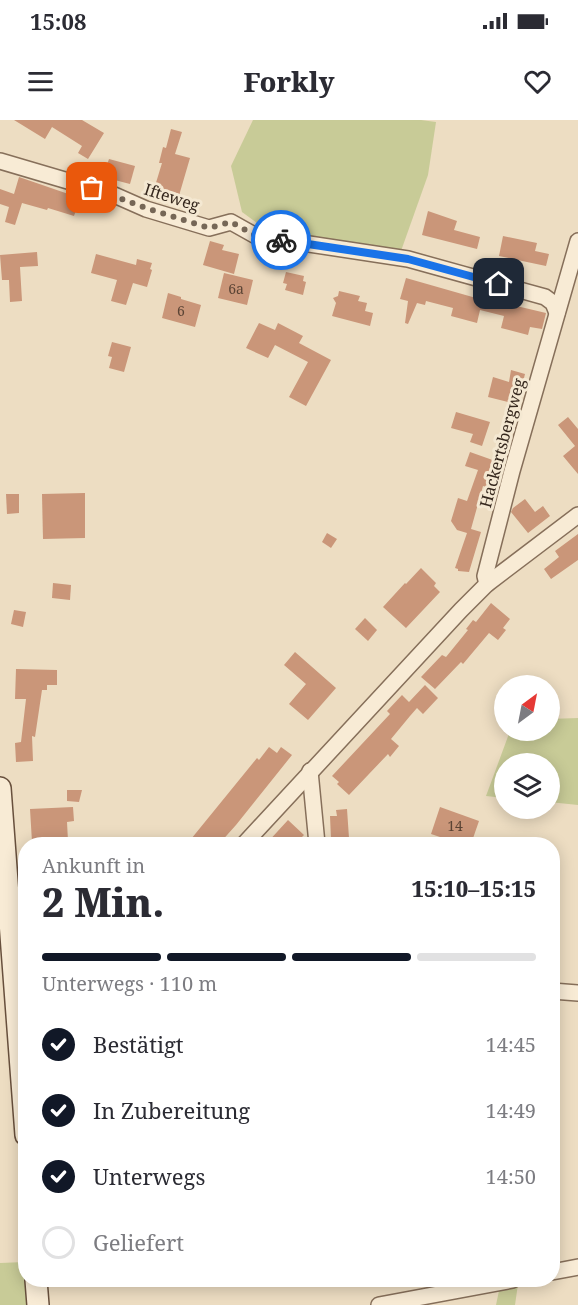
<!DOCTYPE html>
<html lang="de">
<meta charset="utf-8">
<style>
:root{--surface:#fff;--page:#f2f2f3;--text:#2b2b33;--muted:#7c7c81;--line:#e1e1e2;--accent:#111827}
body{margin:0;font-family:"Noto Serif",serif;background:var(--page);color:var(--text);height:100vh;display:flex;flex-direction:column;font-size:22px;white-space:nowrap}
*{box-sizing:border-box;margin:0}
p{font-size:20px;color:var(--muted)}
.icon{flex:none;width:33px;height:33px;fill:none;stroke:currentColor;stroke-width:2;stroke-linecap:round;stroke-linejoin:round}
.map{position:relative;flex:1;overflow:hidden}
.drawer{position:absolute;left:18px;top:717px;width:542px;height:450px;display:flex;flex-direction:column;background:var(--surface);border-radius:24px;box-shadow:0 3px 15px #0003}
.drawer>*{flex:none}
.needle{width:39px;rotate:32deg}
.buttons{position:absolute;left:494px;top:555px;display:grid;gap:12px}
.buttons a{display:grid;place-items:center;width:66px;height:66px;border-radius:50%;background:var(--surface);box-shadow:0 3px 15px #0003;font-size:30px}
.pin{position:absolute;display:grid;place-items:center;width:51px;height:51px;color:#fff;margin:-26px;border-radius:12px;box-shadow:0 3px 9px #0006}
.courier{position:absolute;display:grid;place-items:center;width:60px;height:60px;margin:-30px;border:4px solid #1a73e8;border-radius:50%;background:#fff;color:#222;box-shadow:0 2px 8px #0007}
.summary em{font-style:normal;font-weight:800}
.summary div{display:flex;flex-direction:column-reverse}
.summary{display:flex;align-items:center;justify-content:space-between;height:102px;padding:0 24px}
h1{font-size:39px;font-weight:800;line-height:45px}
.bar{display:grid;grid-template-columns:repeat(4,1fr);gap:9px 6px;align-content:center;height:72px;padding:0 24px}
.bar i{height:8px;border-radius:4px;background:var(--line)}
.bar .current{background:var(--accent)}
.bar p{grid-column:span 4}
ol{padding:0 24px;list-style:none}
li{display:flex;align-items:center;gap:18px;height:66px}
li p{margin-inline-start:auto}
li .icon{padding:6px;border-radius:50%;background:var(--accent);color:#fff;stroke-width:4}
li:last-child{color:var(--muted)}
li i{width:33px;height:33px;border:3px solid var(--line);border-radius:50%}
.status{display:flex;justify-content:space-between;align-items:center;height:42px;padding:0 30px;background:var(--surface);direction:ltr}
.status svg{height:16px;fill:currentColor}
header{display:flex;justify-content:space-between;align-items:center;height:78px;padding:0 24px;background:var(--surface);font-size:27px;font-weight:800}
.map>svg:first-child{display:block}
.green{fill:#c8cb97}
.building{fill:#ca9679}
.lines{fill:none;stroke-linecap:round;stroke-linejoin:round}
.minor-casing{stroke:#866f5a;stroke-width:18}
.secondary-casing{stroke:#68503d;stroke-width:24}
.minor{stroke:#f8ebd5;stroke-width:15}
.secondary{stroke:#f8ebd5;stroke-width:21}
.done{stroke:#766757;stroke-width:6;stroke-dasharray:0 10.8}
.route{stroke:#1a73e8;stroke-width:8}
.labels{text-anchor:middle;stroke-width:6;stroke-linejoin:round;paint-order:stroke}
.number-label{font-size:14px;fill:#5b4435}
.street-label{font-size:16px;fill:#36281e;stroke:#f4e8d2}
</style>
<div class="status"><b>15:08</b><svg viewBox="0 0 49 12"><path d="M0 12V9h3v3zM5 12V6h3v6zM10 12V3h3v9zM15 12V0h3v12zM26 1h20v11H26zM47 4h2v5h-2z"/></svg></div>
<header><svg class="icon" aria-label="menu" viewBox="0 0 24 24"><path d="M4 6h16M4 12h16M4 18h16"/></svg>Forkly<svg class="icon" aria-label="heart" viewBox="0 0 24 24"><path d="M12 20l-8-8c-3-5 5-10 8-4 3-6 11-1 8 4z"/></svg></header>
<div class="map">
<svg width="578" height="1185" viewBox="0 0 578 1185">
<rect width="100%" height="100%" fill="#edddc2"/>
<g class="green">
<polygon points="253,0 421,0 436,2 428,55 401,131 264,108 242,92 231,46"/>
<polygon points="578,598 578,685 549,682 549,644 504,644 504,678 486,676 510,611 549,610 549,599"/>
<polygon points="25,1142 28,1185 0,1185 0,1143"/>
<polygon points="518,1164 515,1185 496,1185 500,1166"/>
</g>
<g class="building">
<polygon points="14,0 82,0 104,13 88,39 78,33 82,26 52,7 45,19"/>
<polygon points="171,9 182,12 175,34 190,38 178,79 159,74 161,67 155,66 162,43 159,43 163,27 166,28"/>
<polygon points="109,39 135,46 130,64 103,57"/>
<polygon points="19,57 80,78 74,96 48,88 47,90 22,83 15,105 5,102 9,87 0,84 0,69 14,74"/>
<polygon points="428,91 457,101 454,110 480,117 477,129 422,115"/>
<polygon points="503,116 537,123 535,131 549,134 546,146 499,136"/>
<polygon points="210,121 224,125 222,130 239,134 234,154 203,145"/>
<polygon points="37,132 38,146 20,147 22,181 10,182 9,160 2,160 0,135"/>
<polygon points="96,134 136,145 137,139 152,143 150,149 152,150 147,167 133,163 126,185 111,181 117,160 91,153"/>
<polygon points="286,152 304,156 303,161 306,162 303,175 285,170 287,164 283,163"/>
<polygon points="224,153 253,160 247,185 218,178"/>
<polygon points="406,158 483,180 483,178 546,193 542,209 530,207 528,215 501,208 504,196 480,190 477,203 451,196 453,188 426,181 425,185 417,183 408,204 405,203 408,181 400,179"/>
<polygon points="339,171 360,176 358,181 367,183 365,191 373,193 370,206 332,196 336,183 333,178 338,176"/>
<polygon points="168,173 181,177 181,179 201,185 195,207 162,198"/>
<polygon points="259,203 275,210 278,203 303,216 299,223 331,240 306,286 289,277 308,242 275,225 268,238 246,228"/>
<polygon points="112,222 131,227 124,252 109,248 112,237 108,236"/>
<polygon points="511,250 525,254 522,266 517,264 512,283 488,277 493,257 509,262"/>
<polygon points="456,292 490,302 482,326 470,322 473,314 451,308"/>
<polygon points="568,297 578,309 578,354 563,336 575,326 558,305"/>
<polygon points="470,332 501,343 492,369 483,366 471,409 481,412 469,452 458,451 458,449 455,448 467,413 457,410 451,401 458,378 467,381 478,350 465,346"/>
<polygon points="85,373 85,418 43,419 42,374"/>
<polygon points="6,374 19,374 19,393 7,394"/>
<polygon points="525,379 535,392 543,386 550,396 528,413 511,392 513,388"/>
<polygon points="327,413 337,419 331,428 322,422"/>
<polygon points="578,414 578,440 551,459 544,449 559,437 555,431"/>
<polygon points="421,448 436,463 434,466 440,472 406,508 383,487 405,463 406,464"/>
<polygon points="53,463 71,465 70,480 52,478"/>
<polygon points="491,483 510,499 503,508 506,510 498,520 489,513 463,544 461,542 435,569 421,557 442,535 446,537 468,510 466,509 473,500 476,502"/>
<polygon points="14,490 26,492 23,507 11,504"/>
<polygon points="365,498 377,510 368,521 355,509"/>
<polygon points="295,532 336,568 308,600 289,584 306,564 284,545"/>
<polygon points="16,549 57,550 57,565 47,565 47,570 42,570 35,617 32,616 33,641 16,642 15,623 21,622 26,579 15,579"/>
<polygon points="425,565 438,578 423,594 417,588 410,596 391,619 399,626 390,637 388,634 349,675 337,664 339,662 332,656 390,594 387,591 402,575 409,582"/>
<polygon points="269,627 277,633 281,627 292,635 236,705 219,724 187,724 257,638 259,640"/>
<polygon points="67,670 82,670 79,682 67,681"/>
<polygon points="73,687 74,701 67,702 68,721 32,722 30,689"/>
<polygon points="440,687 479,701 471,724 461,724 431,714"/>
<polygon points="347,689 349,718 331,719 330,696 337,696 336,690"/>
<polygon points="288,700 304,715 300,719 300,724 266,724"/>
</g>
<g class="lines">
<g class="minor-casing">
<g id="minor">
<polyline points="0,41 112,74 146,89 209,108 231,102 256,116 408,139 545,177 553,183 557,193"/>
<polyline points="487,464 485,456 512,351 578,121"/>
<polyline points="310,651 317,724"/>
<polyline points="244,724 461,490 487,464 578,395"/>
<polyline points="552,871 578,873"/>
<polyline points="552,1152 578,1147"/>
<polyline points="379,1185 513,1160"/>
</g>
</g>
<g class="secondary-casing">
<g id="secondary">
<polyline points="0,668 26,1015"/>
<polyline points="36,1160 38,1185"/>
</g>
</g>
<use href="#minor" class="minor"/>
<use href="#secondary" class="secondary"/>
</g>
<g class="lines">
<polyline class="done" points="92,68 146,88 209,108 231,102 256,116 281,120"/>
<polyline class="route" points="281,120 408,139 499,164"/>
</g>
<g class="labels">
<g class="number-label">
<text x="236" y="174">6a</text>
<text x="181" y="196">6</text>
<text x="455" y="711">14</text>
</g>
<g class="street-label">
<text transform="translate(172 77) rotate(18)" y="6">Ifteweg</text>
<text transform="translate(502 323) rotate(-75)" y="6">Hackertsbergweg</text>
</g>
</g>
</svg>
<div class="buttons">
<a><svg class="needle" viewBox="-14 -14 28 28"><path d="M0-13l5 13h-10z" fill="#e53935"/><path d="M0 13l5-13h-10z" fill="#7c7c81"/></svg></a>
<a><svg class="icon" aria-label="layers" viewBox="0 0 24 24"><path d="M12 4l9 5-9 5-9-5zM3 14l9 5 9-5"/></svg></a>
</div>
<div class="pin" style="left:92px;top:68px;background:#ea580c"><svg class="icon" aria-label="bag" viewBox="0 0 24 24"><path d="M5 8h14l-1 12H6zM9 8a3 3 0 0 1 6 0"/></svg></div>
<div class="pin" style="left:499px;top:164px;background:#1f2937"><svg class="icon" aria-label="home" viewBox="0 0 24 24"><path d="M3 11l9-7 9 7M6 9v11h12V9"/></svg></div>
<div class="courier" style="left:281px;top:120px"><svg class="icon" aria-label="bike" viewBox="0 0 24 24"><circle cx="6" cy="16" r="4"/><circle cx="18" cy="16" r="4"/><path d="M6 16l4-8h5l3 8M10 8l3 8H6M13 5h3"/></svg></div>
<section class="drawer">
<div class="summary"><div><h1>2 Min.</h1><p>Ankunft in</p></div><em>15:10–15:15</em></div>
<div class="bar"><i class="current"></i><i class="current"></i><i class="current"></i><i></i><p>Unterwegs · 110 m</p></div>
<ol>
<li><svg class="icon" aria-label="check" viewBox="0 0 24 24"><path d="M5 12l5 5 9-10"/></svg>Bestätigt<p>14:45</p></li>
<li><svg class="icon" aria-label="check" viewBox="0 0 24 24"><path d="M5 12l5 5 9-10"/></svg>In Zubereitung<p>14:49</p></li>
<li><svg class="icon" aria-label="check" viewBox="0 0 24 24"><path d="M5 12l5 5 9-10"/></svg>Unterwegs<p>14:50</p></li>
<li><i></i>Geliefert</li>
</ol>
</section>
</div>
